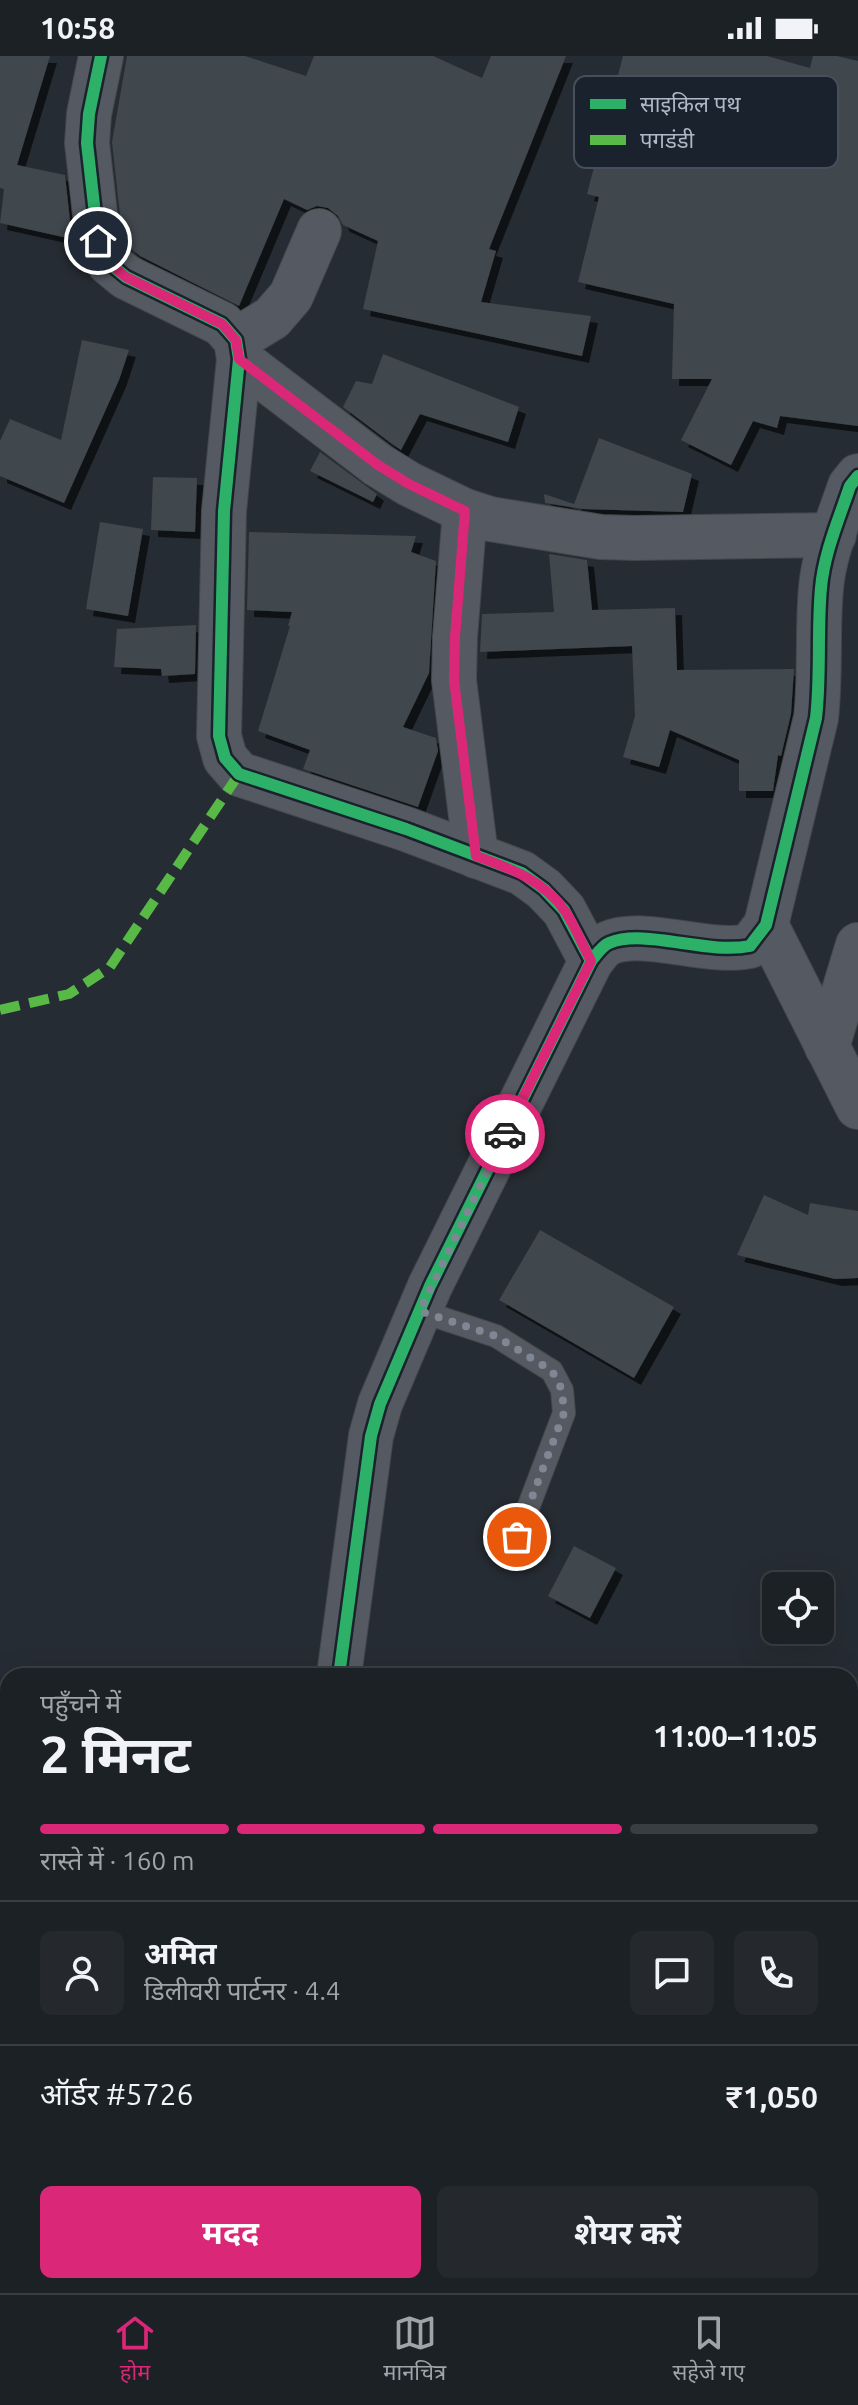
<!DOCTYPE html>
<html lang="hi">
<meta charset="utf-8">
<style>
:root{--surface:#1c2126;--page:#25292e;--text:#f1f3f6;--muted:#a0a3a7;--line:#3a3e43;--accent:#db2777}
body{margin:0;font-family:Ubuntu,"Noto Sans Devanagari",sans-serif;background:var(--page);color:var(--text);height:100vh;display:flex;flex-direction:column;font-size:30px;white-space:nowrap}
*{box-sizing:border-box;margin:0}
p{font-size:26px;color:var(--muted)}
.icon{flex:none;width:44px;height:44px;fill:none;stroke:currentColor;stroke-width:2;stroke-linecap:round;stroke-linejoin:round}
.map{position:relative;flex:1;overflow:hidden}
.details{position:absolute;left:0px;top:1612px;width:858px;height:626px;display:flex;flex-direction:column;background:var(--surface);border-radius:24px 24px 0 0;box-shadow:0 8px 32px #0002,0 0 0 2px var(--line)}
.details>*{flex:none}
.tools{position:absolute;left:762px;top:1516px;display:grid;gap:16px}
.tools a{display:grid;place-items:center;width:72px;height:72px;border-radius:12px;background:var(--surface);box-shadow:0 8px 32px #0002,0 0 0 2px var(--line);font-size:40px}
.pin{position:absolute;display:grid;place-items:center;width:68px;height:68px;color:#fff;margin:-34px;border:4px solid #fff;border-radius:50%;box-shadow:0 2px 8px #0007}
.courier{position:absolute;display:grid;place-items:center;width:80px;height:80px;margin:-40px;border:6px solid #db2777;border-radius:50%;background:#fff;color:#222;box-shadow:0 2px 10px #0007}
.headline em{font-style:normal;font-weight:700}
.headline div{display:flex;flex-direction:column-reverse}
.headline{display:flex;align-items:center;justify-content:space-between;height:136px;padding:0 40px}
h1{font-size:52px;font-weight:700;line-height:60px}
.bar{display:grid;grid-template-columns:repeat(4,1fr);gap:12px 8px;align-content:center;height:96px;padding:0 40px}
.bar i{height:10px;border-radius:6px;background:var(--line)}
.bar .selected{background:var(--accent)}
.bar p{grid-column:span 4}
.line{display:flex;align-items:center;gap:20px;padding:0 40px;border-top:2px solid var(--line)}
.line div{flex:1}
.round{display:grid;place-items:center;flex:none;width:84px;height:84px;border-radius:12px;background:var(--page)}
.button{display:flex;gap:16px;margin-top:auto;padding:16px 40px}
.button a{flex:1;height:92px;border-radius:12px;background:var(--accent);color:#fff;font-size:32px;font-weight:700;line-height:92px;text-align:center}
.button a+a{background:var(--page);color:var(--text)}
.status{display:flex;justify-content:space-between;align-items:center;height:56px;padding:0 40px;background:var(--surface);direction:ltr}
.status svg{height:22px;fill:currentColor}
.menu{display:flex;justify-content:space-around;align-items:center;height:112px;border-top:2px solid var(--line);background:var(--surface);font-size:22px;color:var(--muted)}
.menu a{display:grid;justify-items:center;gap:4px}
.menu .selected{color:var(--accent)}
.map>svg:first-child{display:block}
.building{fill:#41464d;filter:url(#shadow)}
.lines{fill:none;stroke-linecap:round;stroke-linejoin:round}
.service-casing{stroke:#42474c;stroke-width:24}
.minor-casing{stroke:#42474c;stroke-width:46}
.service{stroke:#555a62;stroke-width:22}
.minor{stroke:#555a62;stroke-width:44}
.quiet{stroke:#58b947;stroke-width:10;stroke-dasharray:20 10;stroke-linecap:butt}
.cycleway-casing{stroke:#19222d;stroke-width:17}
.cycleway{stroke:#2db169;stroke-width:12}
.done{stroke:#7e8793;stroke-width:8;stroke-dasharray:0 14.4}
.route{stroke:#db2777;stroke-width:10}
.key{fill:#19222d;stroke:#464f5b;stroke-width:2}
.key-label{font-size:22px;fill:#aeb8c6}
</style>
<div class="status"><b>10:58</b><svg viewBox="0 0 49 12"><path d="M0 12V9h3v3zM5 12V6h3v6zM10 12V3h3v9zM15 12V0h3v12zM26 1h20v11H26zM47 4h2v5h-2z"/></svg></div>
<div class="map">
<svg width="858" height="2237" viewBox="0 0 858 2237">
<defs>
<filter id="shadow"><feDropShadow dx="7" dy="7" stdDeviation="0" flood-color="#0009"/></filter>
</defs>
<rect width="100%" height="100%" fill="#262c33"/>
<g class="building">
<polygon points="0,0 50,0 17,109 65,119 72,183 0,167 4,133 0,132"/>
<polygon points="127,0 245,0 306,20 314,0 433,0 482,22 491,0 566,0 489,193 496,195 481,246 591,260 582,300 363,253 378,185 343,169 338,160 328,152 317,150 307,154 284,143 239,250 140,200 129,191 122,178 112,86"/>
<polygon points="623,0 767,0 810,12 813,0 837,0 858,5 858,370 780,360 777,372 753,365 731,409 681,384 712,323 672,323 674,248 578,226 599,141 587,138"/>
<polygon points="82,284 129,294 119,324 64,447 0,420 0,385 10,363 61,384"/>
<polygon points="383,298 519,351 508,386 420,358 401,394 392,388 343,351 356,325 372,328"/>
<polygon points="599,382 692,418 683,456 583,453 545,447 544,438 574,448"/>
<polygon points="320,396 377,438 373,446 310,415"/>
<polygon points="153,421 197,422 195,476 151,474"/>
<polygon points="100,466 143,473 128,560 86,553"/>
<polygon points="249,476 416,480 411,496 436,505 429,617 403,671 436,682 438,695 418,751 303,713 310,694 258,675 290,570 288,570 292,556 247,554"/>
<polygon points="549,498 587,504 592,554 675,552 677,614 794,613 791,658 781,700 778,699 773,735 739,735 739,704 670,674 659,711 623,701 635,660 632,590 480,596 482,558 554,556"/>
<polygon points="196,569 195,618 162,620 161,613 114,611 117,573"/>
<polygon points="764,1139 808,1159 810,1147 858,1155 858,1222 835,1223 737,1199"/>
<polygon points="540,1174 674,1251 634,1322 499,1244"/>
<polygon points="574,1490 616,1512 590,1562 548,1540"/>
</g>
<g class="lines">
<g class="service-casing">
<polyline id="service" points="420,1255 496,1280 552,1315 562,1334 564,1357 517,1481"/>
</g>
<g class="minor-casing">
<g id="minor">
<polyline points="101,0 89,58 87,87 98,185 109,207 126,221 222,268 236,284 239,303 224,455 219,680 225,702 239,718 406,773 522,817 544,833 564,854 591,905"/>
<polyline points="236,284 272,262 291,240 319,175"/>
<polyline points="239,303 378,409 409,428 465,455 490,463 601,481 635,482 834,479"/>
<polyline points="465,455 455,581 454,624 476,800"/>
<polyline points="766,869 858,1051"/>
<polyline points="827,991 858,889"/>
<path d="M 339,1620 L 371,1380 L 380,1348 L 430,1230 L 591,905 C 596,899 602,890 609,887 C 645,872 707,899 750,890 L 766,869 L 816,662 C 821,619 817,575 821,532 C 824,497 839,463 850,430 L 858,420"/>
<polyline points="299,2230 299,2237"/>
</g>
</g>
<use href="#service" class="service"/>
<use href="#minor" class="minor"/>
<polyline class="quiet" points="0,954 69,938 110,911 239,718"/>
<g class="cycleway-casing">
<g id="cycleway">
<polyline points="101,0 89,58 87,87 98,185 109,207 126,221 222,268 236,284 239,303 224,455 219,680 225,702 239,718 406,773 522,817 544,833 564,854 591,905"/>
<path d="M 339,1620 L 371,1380 L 380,1348 L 430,1230 L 591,905 C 596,899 602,890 609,887 C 645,872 707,899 750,890 L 766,869 L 816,662 C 821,619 817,575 821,532 C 824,497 839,463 850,430 L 858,420"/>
</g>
</g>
<use href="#cycleway" class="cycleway"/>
</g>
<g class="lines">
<polyline class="done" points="505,1078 420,1255 496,1280 552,1315 562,1334 564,1357 517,1481"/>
<path class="route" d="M 98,185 L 109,207 L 126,221 L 222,268 L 236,284 L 239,303 L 378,409 L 409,428 L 465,455 L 455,581 L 454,624 L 476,800 C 509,812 544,824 565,855 C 575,870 582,888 591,905 L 505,1078"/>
</g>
<rect x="574" y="20" width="264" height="92" rx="12" class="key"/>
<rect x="590" y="43" width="36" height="10" fill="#2db169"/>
<rect x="590" y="79" width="36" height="10" fill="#58b947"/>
<g class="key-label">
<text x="640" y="56">साइकिल पथ</text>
<text x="640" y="92">पगडंडी</text>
</g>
</svg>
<div class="tools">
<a><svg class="icon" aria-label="locate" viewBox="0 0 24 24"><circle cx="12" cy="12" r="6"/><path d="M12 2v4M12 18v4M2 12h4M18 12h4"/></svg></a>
</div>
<div class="pin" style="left:517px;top:1481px;background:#ea580c"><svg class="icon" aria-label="bag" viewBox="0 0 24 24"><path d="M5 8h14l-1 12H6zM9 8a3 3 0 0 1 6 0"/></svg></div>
<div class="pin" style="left:98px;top:185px;background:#1f2937"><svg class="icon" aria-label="home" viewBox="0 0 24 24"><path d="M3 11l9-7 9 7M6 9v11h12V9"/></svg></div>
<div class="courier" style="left:505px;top:1078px"><svg class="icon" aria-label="car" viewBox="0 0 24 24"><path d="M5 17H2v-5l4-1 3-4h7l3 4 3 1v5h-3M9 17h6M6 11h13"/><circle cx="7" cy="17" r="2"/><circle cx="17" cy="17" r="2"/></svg></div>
<section class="details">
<div class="headline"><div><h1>2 मिनट</h1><p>पहुँचने में</p></div><em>11:00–11:05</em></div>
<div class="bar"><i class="selected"></i><i class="selected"></i><i class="selected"></i><i></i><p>रास्ते में · 160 m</p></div>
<div class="line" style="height:144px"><a class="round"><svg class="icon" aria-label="person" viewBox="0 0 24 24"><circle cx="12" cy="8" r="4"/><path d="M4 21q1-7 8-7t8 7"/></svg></a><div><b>अमित</b><p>डिलीवरी पार्टनर · 4.4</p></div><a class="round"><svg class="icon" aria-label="chat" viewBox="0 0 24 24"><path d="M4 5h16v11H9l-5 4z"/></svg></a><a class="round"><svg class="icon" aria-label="phone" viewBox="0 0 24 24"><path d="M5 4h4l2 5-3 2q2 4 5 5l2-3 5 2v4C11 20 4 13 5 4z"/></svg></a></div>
<div class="line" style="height:104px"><div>ऑर्डर #5726</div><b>₹1,050</b></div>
<div class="button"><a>मदद</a><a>शेयर करें</a></div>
</section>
</div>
<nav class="menu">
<a class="selected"><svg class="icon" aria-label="home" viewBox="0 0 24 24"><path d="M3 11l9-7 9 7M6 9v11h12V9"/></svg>होम</a>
<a><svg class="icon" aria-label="map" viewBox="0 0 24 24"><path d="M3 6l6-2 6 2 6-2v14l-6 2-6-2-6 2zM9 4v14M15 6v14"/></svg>मानचित्र</a>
<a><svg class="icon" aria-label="saved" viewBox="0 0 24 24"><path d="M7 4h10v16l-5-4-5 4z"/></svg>सहेजे गए</a>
</nav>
